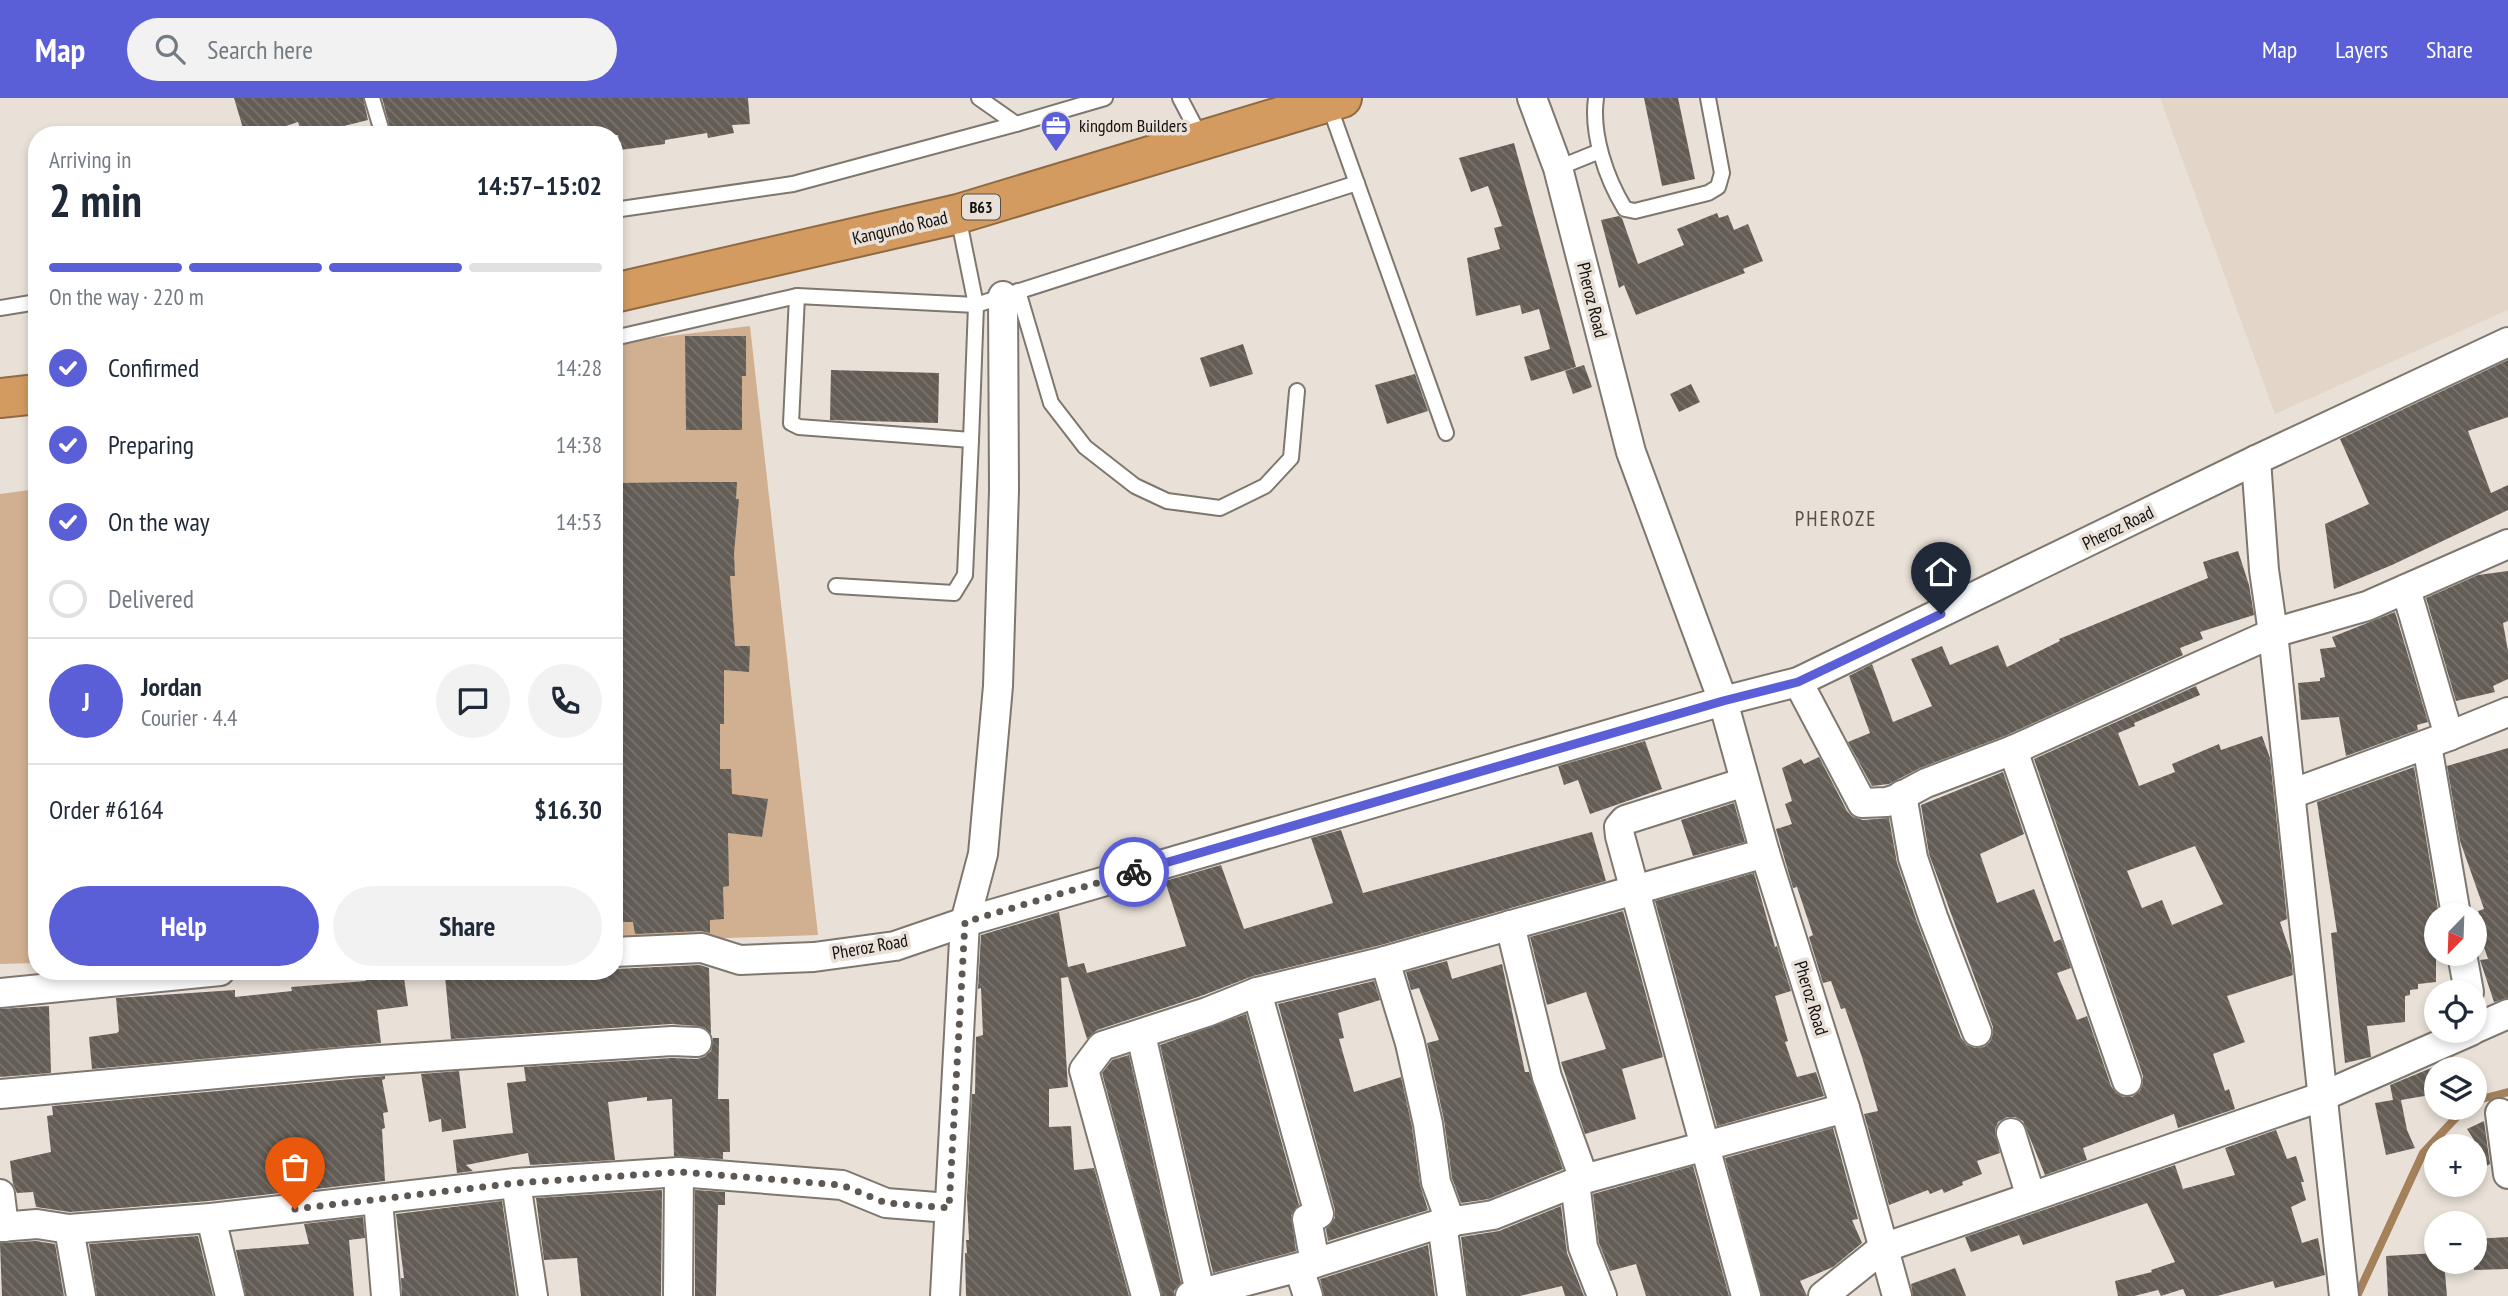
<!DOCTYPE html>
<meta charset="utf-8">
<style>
:root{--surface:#fff;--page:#f2f2f3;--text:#1f2937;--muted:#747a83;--line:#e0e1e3;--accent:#5b5fd7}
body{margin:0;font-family:"PT Sans Narrow",sans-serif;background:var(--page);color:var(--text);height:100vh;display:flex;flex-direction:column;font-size:26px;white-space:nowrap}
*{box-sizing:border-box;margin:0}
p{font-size:23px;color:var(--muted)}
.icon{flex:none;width:38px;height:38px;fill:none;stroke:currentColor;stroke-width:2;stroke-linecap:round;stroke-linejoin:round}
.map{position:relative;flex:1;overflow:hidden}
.panel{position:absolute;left:28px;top:28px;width:595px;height:854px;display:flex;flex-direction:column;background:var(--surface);border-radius:28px;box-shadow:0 4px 10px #0003}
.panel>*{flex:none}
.needle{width:46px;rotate:203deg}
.fabs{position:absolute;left:2424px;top:805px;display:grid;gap:14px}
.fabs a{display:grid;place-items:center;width:63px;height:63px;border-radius:50%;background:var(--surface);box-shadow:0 4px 10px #0003;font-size:35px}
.pin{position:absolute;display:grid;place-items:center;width:60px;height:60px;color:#fff;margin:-72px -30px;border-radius:50% 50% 50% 0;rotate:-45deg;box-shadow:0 0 7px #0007}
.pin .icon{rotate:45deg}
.courier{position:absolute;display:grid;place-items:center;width:70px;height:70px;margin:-35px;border:5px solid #5b5fd7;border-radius:50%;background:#fff;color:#222;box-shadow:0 2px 9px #0007}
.summary em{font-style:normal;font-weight:700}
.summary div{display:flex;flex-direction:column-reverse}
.summary{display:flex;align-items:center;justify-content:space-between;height:119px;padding:0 21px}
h1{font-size:46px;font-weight:700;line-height:52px}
.bar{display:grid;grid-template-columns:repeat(4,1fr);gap:10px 7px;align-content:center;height:84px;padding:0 21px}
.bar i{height:9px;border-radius:5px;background:var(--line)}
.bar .active{background:var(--accent)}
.bar p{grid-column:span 4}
.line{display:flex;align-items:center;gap:18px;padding:0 21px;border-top:2px solid var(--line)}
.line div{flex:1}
.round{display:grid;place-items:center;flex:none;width:74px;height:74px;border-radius:37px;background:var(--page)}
ol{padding:0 21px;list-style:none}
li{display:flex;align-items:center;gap:21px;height:77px}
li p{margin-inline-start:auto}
li .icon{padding:7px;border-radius:50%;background:var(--accent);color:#fff;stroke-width:4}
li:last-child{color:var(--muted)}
li i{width:38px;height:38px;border:4px solid var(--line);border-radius:50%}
.button{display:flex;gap:14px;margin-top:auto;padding:14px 21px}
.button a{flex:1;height:80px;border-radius:42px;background:var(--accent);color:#fff;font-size:28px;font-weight:700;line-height:80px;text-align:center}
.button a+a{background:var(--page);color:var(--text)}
header{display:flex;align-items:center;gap:42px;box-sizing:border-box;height:98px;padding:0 35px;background:var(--accent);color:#fff}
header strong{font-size:33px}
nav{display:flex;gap:38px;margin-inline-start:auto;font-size:24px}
.search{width:490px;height:63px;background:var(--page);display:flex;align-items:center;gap:18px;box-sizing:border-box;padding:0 24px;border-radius:38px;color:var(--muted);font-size:26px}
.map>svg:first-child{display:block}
.built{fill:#e3d5c7}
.park{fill:#d0b091}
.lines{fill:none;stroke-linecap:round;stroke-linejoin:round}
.stream{stroke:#a4805b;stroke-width:8}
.building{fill:url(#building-back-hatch);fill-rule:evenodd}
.lane-casing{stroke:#7e776f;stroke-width:18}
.street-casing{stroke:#7e776f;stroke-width:32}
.highway-casing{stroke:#8f6a43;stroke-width:42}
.lane{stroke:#fff;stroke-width:14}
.street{stroke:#fff;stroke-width:28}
.highway{stroke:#d39b60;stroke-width:38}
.done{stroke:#5d5854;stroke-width:7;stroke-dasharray:0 12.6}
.route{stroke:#5b5fd7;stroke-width:9}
.labels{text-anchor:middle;stroke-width:7;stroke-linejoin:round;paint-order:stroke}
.shield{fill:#e9e1d8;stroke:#524e4a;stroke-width:2}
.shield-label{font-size:16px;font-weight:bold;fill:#120f0d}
.poi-label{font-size:18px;fill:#120f0d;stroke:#e9e1d8;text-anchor:start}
.street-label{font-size:18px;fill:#120f0d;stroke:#e9e1d8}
.quarter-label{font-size:21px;letter-spacing:2px;fill:#575049;stroke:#e9e1d8}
</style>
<header>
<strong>Map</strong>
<div class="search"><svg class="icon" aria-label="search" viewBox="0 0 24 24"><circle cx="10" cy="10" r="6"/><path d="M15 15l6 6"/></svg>Search here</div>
<nav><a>Map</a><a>Layers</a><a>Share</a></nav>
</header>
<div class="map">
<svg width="2508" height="1198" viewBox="0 0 2508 1198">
<defs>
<pattern id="building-back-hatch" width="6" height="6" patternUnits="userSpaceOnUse" patternTransform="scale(1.75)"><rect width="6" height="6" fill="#645d56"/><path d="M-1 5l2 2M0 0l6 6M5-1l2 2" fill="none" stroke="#79746e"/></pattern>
</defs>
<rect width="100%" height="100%" fill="#e9e1d8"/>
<polygon class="built" points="2160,0 2508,0 2508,212 2275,316"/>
<g class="park">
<polygon points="750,228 818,837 614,844 614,245"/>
<polygon points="37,391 37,865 0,866 0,396"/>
</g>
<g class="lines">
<g class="stream">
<polyline points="2474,1003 2508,994"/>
<polyline points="2357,1198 2423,1055 2465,1010"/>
</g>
</g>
<g class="building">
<polygon points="234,0 363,0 368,22 336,30 338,37 302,37 298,24 259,37 245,37"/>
<polygon points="382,0 748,0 750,26 732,27 734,35 708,40 707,35 665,42 665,46 620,52 618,37 392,37"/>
<polygon points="1644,0 1678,0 1695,81 1662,88"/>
<polygon points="1514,45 1576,269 1531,283 1524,259 1550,251 1539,211 1522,216 1520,207 1476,218 1467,160 1500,151 1494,130 1502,128 1488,88 1471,94 1459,60"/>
<polygon points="1717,115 1719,120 1728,117 1734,132 1748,126 1763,163 1743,171 1745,175 1636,217 1624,187 1619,190 1601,122 1619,118 1622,120 1638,166 1684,147 1677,131"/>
<polygon points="685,238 746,238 746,278 742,278 742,332 686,332"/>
<polygon points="1243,246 1253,276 1210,289 1200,260"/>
<polygon points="2508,262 2508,319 2468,333 2491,395 2508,387 2508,412 2392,467 2334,491 2325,426 2369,406 2340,341"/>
<polygon points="1584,267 1592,289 1573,296 1565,273"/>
<polygon points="831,272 939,275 938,325 830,322"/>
<polygon points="1415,276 1428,313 1387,326 1375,287"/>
<polygon points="1691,286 1700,304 1679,314 1670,296"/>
<polygon points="686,384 737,384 736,401 739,401 734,455 735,478 730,478 735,548 750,548 749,574 724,572 724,626 720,626 720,671 731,671 732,696 768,701 762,739 728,735 729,788 723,789 724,821 710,822 710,835 701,833 635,836 633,824 614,824 620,546 614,546 614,427 619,427 619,385"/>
<polygon points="2238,453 2249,487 2254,517 2200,534 2203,541 2180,550 2183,557 2007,637 1920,670 1889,686 1872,688 1848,644 1870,635 1849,578 1872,566 1893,624 1932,608 1911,561 1942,548 1950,567 1998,547 2007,569 2060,543 2059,541 2208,480 2203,464"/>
<polygon points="2508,473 2508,523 2503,525 2508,553 2508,581 2493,588 2495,594 2456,603 2426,500 2478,477"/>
<polygon points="2395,514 2428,624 2417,627 2418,632 2346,658 2339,619 2301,622 2298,585 2320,583 2320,580 2325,579 2320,551 2336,549 2332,539"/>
<path d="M 2196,588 L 2200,597 L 2134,625 L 2135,628 L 2118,635 L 2139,688 L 2175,674 L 2172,666 L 2219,646 L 2221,652 L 2262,638 L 2270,660 L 2287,821 L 2280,824 L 2291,857 L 2293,877 L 2227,898 L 2245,944 L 2213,956 L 2225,993 L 2229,991 L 2235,1011 L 2178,1030 L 2174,1016 L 2083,1050 L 2087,1062 L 2045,1077 L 2023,1023 L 2015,1019 L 2007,1019 L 1998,1024 L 1995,1032 L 2000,1055 L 1977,1063 L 1982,1076 L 1962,1084 L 1963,1087 L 1944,1095 L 1942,1091 L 1930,1096 L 1928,1092 L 1889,1107 L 1864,1016 L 1878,1013 L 1862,959 L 1845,910 L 1841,911 L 1831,883 L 1823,885 L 1809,839 L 1813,837 L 1797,789 L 1793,790 L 1776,731 L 1792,726 L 1785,706 L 1792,703 L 1782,670 L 1801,661 L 1804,666 L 1819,659 L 1847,713 L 1853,719 L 1863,722 L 1889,720 L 1897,765 L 1917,824 L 1961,940 L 1967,947 L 1975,950 L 1984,949 L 1990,944 L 1993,936 L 1993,929 L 1929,756 L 1921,707 L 2003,674 L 2024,736 L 1980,756 L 1997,805 L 2034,791 L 2054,844 L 2061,841 L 2071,870 L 2057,875 L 2077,922 L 2087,918 L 2111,988 L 2116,995 L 2123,999 L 2132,999 L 2140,993 L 2143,985 L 2143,978 L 2034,661 ZM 2195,748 L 2223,806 L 2172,827 L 2162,802 L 2142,810 L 2127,773 Z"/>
<polygon points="1645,643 1662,691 1590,716 1578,682 1564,687 1558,668"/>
<polygon points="2508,650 2508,900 2494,904 2480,862 2488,861 2481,840 2486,839 2478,813 2484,811 2460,743 2447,668"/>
<polygon points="2414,669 2439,817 2436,817 2436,884 2418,886 2418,891 2410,892 2410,897 2405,898 2405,924 2367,928 2371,959 2345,965 2331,835 2337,834 2317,704"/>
<polygon points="1734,705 1745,744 1693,758 1681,722"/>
<polygon points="1341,732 1363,795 1592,734 1606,783 1381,847 1253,878 1201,898 1097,932 1087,941 1068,879 1061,880 1068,989 1049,991 1049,1029 1071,1028 1074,1072 1094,1070 1129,1198 966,1198 965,1155 967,1155 966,1142 969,1142 967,1099 972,996 975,996 976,939 983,937 981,890 978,891 981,837 1059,814 1068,869 1084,865 1087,875 1186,848 1165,783 1221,767 1244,831 1333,805 1311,740"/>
<polygon points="1754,775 1775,849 1777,848 1791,893 1775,898 1788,943 1785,944 1797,979 1816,974 1824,998 1717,1028 1655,803"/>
<polygon points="1623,813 1663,959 1622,971 1636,1021 1585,1036 1561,964 1606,951 1586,894 1547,907 1530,839"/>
<polygon points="1447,863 1452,881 1502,866 1525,974 1529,974 1563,1071 1489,1101 1461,1105 1452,1080 1444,1022 1427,945 1439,942 1419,890 1411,892 1406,874"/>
<polygon points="700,867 709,870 711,936 705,930 698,928 671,926 451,941 445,878 483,873 614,873 614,871"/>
<polygon points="403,873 408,908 377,912 381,945 92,971 89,939 117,935 119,933 116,900 235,892 235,899 292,893 291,889 366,883 365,879"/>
<polygon points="1374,883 1380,902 1338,915 1344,940 1339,941 1354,994 1401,979 1412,1029 1420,1087 1428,1112 1328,1143 1326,1131 1335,1120 1335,1112 1278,906"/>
<polygon points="49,908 51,975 0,979 0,911"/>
<polygon points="1246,916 1299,1107 1291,1117 1296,1153 1213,1175 1160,947"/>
<polygon points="713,940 719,940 718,1001 729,1001 730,1054 723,1054 723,1061 674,1058 672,1001 647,1003 647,999 608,1004 615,1062 530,1067 528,1055 466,1067 473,1073 457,1075 453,1042 513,1035 507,985 526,983 524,969 672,960 697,961 704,959 711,953"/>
<polygon points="1129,957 1181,1185 1174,1193 1174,1198 1162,1198 1102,975 1112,962"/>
<polygon points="2436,968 2436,996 2401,1002 2407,1032 2415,1050 2386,1057 2375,1005 2393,1002 2390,987"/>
<polygon points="459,973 466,1030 442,1034 441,1021 429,1024 421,976"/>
<polygon points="385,978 385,981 382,982 388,1014 383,1015 385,1030 382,1031 385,1083 209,1103 70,1114 36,1109 33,1094 17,1095 13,1086 10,1063 51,1054 47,1018 53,1017 52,1008"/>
<polygon points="2484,1023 2490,1066 2481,1071 2474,1059 2474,1042 2467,1031"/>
<polygon points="1833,1030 1858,1121 1852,1122 1862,1145 1833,1169 1800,1183 1807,1198 1762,1198 1725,1060"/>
<polygon points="2276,1032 2287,1061 2296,1058 2304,1084 2301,1084 2306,1102 2291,1109 2302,1145 2318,1140 2325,1177 2275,1190 2273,1183 2217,1198 2186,1198 2183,1191 2161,1198 2158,1192 2134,1198 2118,1198 2115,1183 2152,1174 2151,1172 2175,1164 2147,1105 2023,1147 2019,1137 1971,1154 1965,1139 2175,1067 2183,1091 2235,1077 2225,1050"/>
<polygon points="1693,1068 1729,1198 1646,1198 1636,1166 1610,1173 1599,1145 1593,1096"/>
<polygon points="662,1092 661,1198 581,1198 577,1160 544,1162 536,1100"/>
<polygon points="695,1092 725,1094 725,1107 718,1107 716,1198 695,1198"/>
<polygon points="502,1103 516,1198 402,1198 401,1180 404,1180 396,1116"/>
<polygon points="1561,1108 1567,1155 1584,1198 1565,1198 1562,1188 1520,1198 1468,1198 1461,1139 1499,1133"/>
<polygon points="363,1119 365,1140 349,1142 354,1198 246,1198 236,1152 309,1146 304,1126"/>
<polygon points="198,1138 213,1198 97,1198 89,1146"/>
<polygon points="2508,1139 2508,1171 2474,1172 2474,1141"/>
<polygon points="36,1143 55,1146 64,1198 2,1198 0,1145"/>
<polygon points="1428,1147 1435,1198 1324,1198 1320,1181"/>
<polygon points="2436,1155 2436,1164 2444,1164 2447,1198 2388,1198 2386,1158"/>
<polygon points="1955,1170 1966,1198 1913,1198 1911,1186"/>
</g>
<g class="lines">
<g class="lane-casing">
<g id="lane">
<polyline points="372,0 383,37"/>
<polyline points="979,0 1016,26"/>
<polyline points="1180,0 1202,42"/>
<path d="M 1596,0 C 1591,36 1606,80 1625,111 L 1635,113 L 1708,95 L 1718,89 L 1722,75 L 1708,0"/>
<polyline points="1329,7 1446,335"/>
<polyline points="1558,70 1600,53"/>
<polyline points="614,112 793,86 1016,26 1105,0"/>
<polyline points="1018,193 1051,305 1085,349 1135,388 1167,403 1220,410 1265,388 1291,360 1297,293"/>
<polyline points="797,198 791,325 799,329 971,342 976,207 958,118"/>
<polyline points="0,210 37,204"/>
<polyline points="614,240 797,198 976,207 1357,85"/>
<polyline points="836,488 954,495 965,477 971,342"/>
</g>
</g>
<g class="street-casing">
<g id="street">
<polyline points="1532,0 1558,70 1631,354 1723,603 1765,755 1845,1010 1897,1198"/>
<polyline points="2256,362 2264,472 2273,535 2344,1198"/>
<polyline points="2406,491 2449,638"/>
<polyline points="1798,584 1862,705 1887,704 1896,701 1926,685 2013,652 2273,535 2367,508 2508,446"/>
<polyline points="2427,647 2456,817"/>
<polyline points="2013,652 2127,983"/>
<polyline points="1745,684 1625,722 1619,729 1620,738 1746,1198"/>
<polyline points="2291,696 2449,638 2508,614"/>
<polyline points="1902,697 1913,760 1933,819 1977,934"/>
<polyline points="1510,827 1547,979 1584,1081"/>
<polyline points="614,854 702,850 740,862 814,859 895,848 965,824 1723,603 1798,584 2256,362 2508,244"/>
<polyline points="2462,856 2469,894"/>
<polyline points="1385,863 1410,945 1428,1026 1436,1084 1451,1125"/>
<polyline points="1257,894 1319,1116 1307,1121 1315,1165"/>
<polyline points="0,895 220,873"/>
<polyline points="2474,931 2508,916"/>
<polyline points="1141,937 1200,1194"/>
<polyline points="0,996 349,964 672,943 697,944"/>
<polyline points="2500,1015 2508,1076"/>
<polyline points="2011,1035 2031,1099"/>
<polyline points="1575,1084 1583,1149 1602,1198"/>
<polyline points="516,1085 533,1198"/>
<polyline points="0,1096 4,1129"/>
<polyline points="378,1102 386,1198"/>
<polyline points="211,1120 230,1198"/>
<polyline points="1442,1125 1452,1198"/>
<polyline points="0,1129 37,1126 69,1131 211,1120 516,1085 679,1074 842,1087 886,1105 949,1110"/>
<polyline points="69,1131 81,1198"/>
<polyline points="1299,1170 1308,1198"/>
<polyline points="678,1198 679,1074"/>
<polyline points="945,1198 965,824 983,756 998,588 1004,392 1003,198"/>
<polyline points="1146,1198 1084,972 1102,948 1207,914 1257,894 1385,863 1765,755"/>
<polyline points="1190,1198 1315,1165 1442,1125 1493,1117 1584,1081 1845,1010"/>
<polyline points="1823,1198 1883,1150 2321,999 2471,933"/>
</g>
</g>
<g class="highway-casing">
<g id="highway">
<polyline points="614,195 958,116 1342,0"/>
<polyline points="0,300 37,296"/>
</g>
</g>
<use href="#lane" class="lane"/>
<use href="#street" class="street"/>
<use href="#highway" class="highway"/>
</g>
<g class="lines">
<polyline class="done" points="295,1111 516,1085 680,1074 842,1087 886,1105 949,1110 965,824 1134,774"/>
<polyline class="route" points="1134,774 1723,603 1798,584 1941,516"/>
</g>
<defs>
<g id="office-pin" transform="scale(1.575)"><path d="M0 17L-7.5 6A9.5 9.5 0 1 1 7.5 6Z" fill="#5b5fd7" stroke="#e9e1d8"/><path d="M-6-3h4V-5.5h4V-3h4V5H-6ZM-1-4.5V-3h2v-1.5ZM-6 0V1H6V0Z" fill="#fff"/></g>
</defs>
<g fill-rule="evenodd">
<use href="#office-pin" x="1056" y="28"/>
</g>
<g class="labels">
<rect class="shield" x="962" y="96.5" width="38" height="25" rx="5"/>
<g class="shield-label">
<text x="981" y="115">B63</text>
</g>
<g class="poi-label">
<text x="1079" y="34">kingdom Builders</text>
</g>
<g class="street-label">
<text transform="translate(900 130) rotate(-13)" y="6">Kangundo Road</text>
<text transform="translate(1592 202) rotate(76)" y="6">Pheroz Road</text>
<text transform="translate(2118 430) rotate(-26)" y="6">Pheroz Road</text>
<text transform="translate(870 849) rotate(-10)" y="6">Pheroz Road</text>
<text transform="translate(1811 900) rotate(73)" y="6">Pheroz Road</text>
</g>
<g class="quarter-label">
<text x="1836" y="428">PHEROZE</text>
</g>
</g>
</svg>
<div class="fabs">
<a><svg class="needle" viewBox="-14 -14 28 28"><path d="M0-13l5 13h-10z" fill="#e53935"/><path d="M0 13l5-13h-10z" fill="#747a83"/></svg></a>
<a><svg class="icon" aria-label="locate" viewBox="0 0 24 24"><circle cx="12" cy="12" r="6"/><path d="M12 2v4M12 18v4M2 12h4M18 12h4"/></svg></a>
<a><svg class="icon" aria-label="layers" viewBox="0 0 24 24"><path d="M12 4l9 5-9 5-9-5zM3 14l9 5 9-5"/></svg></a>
<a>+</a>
<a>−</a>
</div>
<div class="pin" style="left:295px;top:1111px;background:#ea580c"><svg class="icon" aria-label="bag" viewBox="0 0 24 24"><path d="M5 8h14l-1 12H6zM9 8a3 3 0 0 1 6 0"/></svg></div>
<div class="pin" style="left:1941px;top:516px;background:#1f2937"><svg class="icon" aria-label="home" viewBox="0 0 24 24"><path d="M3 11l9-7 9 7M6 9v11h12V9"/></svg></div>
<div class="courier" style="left:1134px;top:774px"><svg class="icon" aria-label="bike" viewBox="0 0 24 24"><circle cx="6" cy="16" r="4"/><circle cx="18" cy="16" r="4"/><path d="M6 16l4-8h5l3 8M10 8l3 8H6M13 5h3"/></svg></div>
<section class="panel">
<div class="summary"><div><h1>2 min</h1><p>Arriving in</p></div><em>14:57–15:02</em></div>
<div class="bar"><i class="active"></i><i class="active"></i><i class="active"></i><i></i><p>On the way · 220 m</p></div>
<ol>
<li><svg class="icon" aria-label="check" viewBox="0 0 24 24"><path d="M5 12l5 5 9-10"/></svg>Confirmed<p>14:28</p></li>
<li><svg class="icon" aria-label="check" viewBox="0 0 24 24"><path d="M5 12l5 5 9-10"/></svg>Preparing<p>14:38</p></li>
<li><svg class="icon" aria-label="check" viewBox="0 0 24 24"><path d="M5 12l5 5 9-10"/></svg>On the way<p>14:53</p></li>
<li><i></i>Delivered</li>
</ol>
<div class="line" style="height:126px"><b class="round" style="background:var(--accent);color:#fff">J</b><div><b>Jordan</b><p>Courier · 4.4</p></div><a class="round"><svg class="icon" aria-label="chat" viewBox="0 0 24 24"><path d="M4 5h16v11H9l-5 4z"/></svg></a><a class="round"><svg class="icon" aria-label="phone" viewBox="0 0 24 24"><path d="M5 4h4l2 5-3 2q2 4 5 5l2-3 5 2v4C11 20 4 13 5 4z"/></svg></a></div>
<div class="line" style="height:91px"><div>Order #6164</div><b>$16.30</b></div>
<div class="button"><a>Help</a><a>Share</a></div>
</section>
</div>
